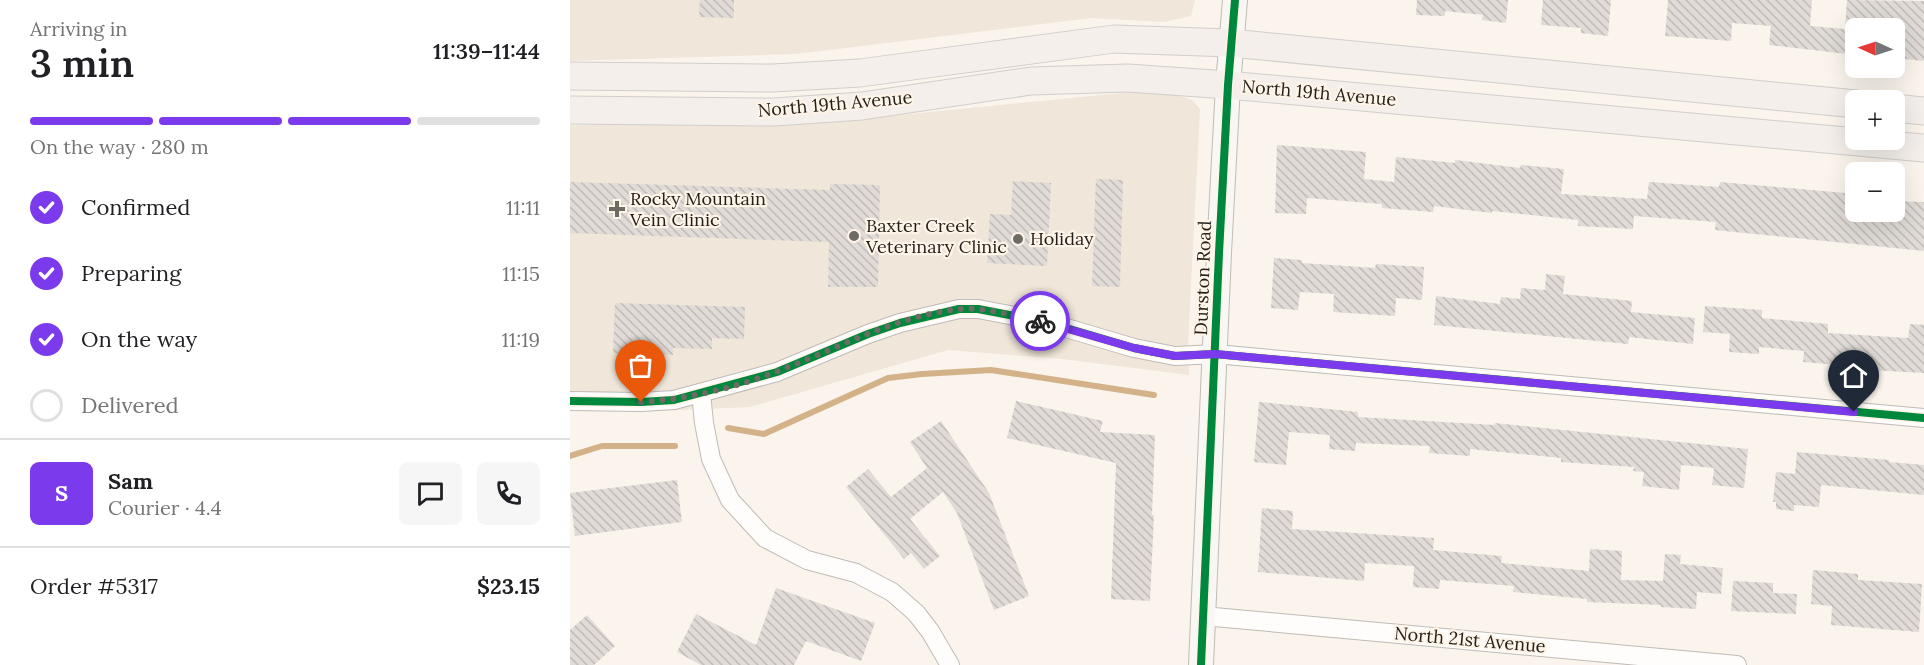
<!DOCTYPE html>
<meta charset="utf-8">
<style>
:root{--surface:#fff;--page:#f6f6f6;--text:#202124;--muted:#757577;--line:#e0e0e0;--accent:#7c3aed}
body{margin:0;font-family:Lora,serif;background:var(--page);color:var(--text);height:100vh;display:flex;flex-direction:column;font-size:22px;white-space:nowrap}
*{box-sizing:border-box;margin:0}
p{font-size:20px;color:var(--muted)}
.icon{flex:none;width:33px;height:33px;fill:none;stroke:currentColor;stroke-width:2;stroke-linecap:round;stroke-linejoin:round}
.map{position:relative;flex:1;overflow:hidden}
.details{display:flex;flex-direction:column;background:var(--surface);width:570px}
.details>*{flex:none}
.needle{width:39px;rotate:273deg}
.buttons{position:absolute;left:1275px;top:18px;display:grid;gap:12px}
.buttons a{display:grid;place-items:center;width:60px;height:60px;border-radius:9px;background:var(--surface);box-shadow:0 6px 24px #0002;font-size:30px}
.pin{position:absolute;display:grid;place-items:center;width:51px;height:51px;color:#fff;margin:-62px -26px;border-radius:50% 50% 50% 0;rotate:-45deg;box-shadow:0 0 6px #0007}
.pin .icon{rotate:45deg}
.courier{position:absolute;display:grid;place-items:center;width:60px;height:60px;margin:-30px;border:4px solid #7c3aed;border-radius:50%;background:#fff;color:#222;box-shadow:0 2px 8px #0007}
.head em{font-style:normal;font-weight:600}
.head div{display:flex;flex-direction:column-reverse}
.head{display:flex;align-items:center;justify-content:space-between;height:102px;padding:0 30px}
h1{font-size:39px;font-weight:600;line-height:45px}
.bar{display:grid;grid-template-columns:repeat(4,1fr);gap:9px 6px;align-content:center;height:72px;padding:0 30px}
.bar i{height:8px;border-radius:4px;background:var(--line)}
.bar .current{background:var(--accent)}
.bar p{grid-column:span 4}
.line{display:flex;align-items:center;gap:15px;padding:0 30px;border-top:2px solid var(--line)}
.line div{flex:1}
.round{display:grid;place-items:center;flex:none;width:63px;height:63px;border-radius:9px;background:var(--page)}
ol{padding:0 30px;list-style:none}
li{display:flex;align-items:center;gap:18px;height:66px}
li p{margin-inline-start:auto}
li .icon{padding:6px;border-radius:50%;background:var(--accent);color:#fff;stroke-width:4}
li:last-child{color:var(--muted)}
li i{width:33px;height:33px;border:3px solid var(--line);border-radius:50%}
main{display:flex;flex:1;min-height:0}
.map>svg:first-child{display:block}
.built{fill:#f0e6d9}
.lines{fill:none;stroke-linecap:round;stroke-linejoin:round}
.stream{stroke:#d4b289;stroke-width:6}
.building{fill:url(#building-back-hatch)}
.minor-casing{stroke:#bfbbb5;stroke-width:20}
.secondary-casing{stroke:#bfbbb5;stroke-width:26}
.primary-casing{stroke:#d1cecb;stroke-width:29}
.minor{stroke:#fefdfc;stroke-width:18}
.secondary{stroke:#f9f7f3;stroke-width:24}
.primary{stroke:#f4efea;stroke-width:27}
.cycleway-casing{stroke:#fff4e8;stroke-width:11}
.cycleway{stroke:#00873e;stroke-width:8}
.done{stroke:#6e6a64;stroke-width:6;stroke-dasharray:0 10.8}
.route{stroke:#7c3aed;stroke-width:8}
.poi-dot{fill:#6e6a64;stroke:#fff4e8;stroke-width:2}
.labels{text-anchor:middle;stroke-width:4.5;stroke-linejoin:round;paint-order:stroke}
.street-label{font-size:18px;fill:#231f1b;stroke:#fff4e8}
.poi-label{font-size:18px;fill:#231f1b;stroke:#fff4e8;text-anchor:start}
</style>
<main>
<section class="details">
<div class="head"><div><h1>3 min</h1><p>Arriving in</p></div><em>11:39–11:44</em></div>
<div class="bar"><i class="current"></i><i class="current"></i><i class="current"></i><i></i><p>On the way · 280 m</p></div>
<ol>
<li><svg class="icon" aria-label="check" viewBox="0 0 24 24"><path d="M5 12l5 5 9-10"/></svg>Confirmed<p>11:11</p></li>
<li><svg class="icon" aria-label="check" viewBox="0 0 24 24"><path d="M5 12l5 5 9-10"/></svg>Preparing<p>11:15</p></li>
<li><svg class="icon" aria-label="check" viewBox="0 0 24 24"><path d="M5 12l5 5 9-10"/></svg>On the way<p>11:19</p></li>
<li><i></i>Delivered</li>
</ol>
<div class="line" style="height:108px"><b class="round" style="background:var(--accent);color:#fff">S</b><div><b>Sam</b><p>Courier · 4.4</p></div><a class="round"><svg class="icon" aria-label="chat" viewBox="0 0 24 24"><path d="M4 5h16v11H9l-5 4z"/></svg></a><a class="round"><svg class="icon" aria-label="phone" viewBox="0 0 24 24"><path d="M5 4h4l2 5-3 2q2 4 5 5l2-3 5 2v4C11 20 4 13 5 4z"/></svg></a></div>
<div class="line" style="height:78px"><div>Order #5317</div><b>$23.15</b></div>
</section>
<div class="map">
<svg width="1354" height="665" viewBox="0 0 1354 665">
<defs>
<pattern id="building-back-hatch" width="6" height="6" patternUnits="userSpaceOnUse" patternTransform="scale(1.5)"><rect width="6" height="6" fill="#e0dbd6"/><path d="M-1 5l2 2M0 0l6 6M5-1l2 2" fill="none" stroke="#c0bcb7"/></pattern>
</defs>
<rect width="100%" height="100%" fill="#faf4ed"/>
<g class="built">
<polygon points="0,0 625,0 621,16 594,22 521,18 226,54 0,61"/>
<polygon points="592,89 622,100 630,109 618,344 619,375 493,359 378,350 180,407 87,411 0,409 0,125 178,125 321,116"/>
</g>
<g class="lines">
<g class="stream">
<polyline points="158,428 194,434 318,378 352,374 421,370 584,395"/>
<polyline points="0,456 32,446 105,446"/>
</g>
</g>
<g class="building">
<polygon points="130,0 164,0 164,18 129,17"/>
<polygon points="847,0 938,0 936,23 912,20 913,15 875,11 875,16 846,15"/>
<polygon points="973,0 1041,0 1038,36 1011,33 1011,28 971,25"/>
<polygon points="1098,0 1242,0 1240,26 1286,30 1286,55 1199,45 1201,26 1162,23 1161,41 1095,36"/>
<polygon points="1277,0 1354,1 1354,61 1324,58 1324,28 1275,28"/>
<polygon points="707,145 796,152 794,179 824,182 826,157 885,163 885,160 950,168 951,165 994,169 991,194 1077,199 1079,182 1149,187 1150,182 1286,194 1286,212 1324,212 1324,201 1354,202 1354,251 1145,230 1146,222 1064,216 1063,229 1008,226 1008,220 922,211 922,213 864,206 863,212 812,208 812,204 737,198 736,214 705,213"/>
<polygon points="526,179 553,180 550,287 522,286"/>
<polygon points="443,181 481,183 477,266 417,263 420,214 441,215"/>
<polygon points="0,182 260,190 260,184 310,185 308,287 258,287 259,242 0,233"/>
<polygon points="704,258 732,260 732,263 805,268 806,264 854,267 852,300 826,298 825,316 763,312 764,294 730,292 728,310 701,308"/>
<polygon points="976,274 995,276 993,294 1062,301 1061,312 1125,318 1123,344 1059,337 1058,344 864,325 866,296 930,304 931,297 950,299 951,288 975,290"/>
<polygon points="45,303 175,307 174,339 142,338 142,349 103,348 103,355 43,353"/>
<polygon points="1135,306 1192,310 1192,318 1258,324 1258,333 1338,338 1340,324 1354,325 1354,373 1280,369 1281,366 1233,362 1234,351 1189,347 1189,354 1159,352 1160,334 1133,332"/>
<polygon points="446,401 533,421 530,432 585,435 582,515 584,515 580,601 541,599 546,463 437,438"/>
<polygon points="689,402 788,412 788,417 925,425 925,423 1178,449 1174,488 1142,485 1144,468 1111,465 1109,490 1072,486 1074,472 1063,471 1064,467 991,462 991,458 900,449 900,456 859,453 860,446 786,443 785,451 759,449 760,435 719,432 716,465 684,462"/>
<polygon points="371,421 419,493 459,596 424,610 387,513 373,492 340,519 370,556 354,569 341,553 334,559 276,487 298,469 321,497 357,468 340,442"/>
<polygon points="1227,452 1319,460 1319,462 1354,465 1354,495 1251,485 1249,507 1224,505 1224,511 1206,509 1206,502 1203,502 1206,472 1225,474"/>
<polygon points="107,480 112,522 5,536 0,493"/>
<polygon points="692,508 723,511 722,529 864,538 863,550 932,556 931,563 1019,571 1020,549 1052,551 1051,580 1093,581 1095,554 1111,555 1110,564 1153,568 1151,594 1127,592 1126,609 1091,607 1091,605 1017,602 1017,599 943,592 944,586 870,580 869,589 843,587 844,566 795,563 794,581 688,572"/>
<polygon points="1243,570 1288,574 1288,580 1352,584 1349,632 1261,625 1262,606 1241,604"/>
<polygon points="1163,581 1203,583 1203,593 1227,594 1226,614 1161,611"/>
<polygon points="206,588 305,623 291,661 236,641 224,665 131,665 107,652 126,614 186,645"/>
<polygon points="17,615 45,646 24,665 0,665 0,630"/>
</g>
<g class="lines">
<g class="minor-casing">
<g id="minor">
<polyline points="131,393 134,423 141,459 160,500 195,538 237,560 286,573 322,592 346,613 360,631 380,665"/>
<polyline points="0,401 71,402 104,400 207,372 298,334 330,323 389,309 408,309 476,322 564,348 605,356 645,354 1354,418"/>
<polyline points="633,616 1167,665"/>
</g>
</g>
<g class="secondary-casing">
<polyline id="secondary" points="631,665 649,253 658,85 665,0"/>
</g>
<g class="primary-casing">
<g id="primary">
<polyline points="0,76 203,78 290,73 544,39 661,43 1286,104"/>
<polyline points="1324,108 1354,111"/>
<polyline points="0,110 204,112 292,106 461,81 558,78 658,85 1354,148"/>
</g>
</g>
<use href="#minor" class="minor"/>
<use href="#secondary" class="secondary"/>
<use href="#primary" class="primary"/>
<g class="cycleway-casing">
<g id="cycleway">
<polyline points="0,401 71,402 104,400 207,372 298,334 330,323 389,309 408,309 476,322 564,348 605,356 645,354 1354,418"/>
<polyline points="631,665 649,253 658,85 665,0"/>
</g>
</g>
<use href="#cycleway" class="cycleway"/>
</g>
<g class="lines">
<path class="done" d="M 71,402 C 117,399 165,388 208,371 C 267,349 325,316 389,309 C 416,307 444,316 470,321"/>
<polyline class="route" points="470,321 564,348 605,356 645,354 1284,412"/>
</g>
<g class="poi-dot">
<path d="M44 200h6v6h6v6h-6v6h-6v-6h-6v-6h6z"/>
<circle cx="284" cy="236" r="6"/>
<circle cx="448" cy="239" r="6"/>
</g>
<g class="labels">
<g class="street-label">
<text transform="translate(749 93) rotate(5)" y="6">North 19th Avenue</text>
<text transform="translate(265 104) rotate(-5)" y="6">North 19th Avenue</text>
<text transform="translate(633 278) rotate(-88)" y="6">Durston Road</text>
<text transform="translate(900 640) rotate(5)" y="6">North 21st Avenue</text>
</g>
<g class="poi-label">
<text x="60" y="205">Rocky Mountain<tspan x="60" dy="21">Vein Clinic</tspan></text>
<text x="296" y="232">Baxter Creek<tspan x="296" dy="21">Veterinary Clinic</tspan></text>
<text x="460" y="245">Holiday</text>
</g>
</g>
</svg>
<div class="buttons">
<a><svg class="needle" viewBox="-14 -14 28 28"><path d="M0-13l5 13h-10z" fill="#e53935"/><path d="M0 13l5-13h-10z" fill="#757577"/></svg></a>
<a>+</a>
<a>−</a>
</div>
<div class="pin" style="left:71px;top:402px;background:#ea580c"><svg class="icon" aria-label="bag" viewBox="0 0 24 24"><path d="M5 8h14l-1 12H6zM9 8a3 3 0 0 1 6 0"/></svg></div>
<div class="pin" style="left:1284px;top:412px;background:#1f2937"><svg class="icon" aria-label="home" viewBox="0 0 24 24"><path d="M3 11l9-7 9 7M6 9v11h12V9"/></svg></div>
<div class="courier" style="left:470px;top:321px"><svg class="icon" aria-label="bike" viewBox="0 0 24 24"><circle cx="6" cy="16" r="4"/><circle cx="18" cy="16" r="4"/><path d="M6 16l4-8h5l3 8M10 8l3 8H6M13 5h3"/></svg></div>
</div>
</main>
